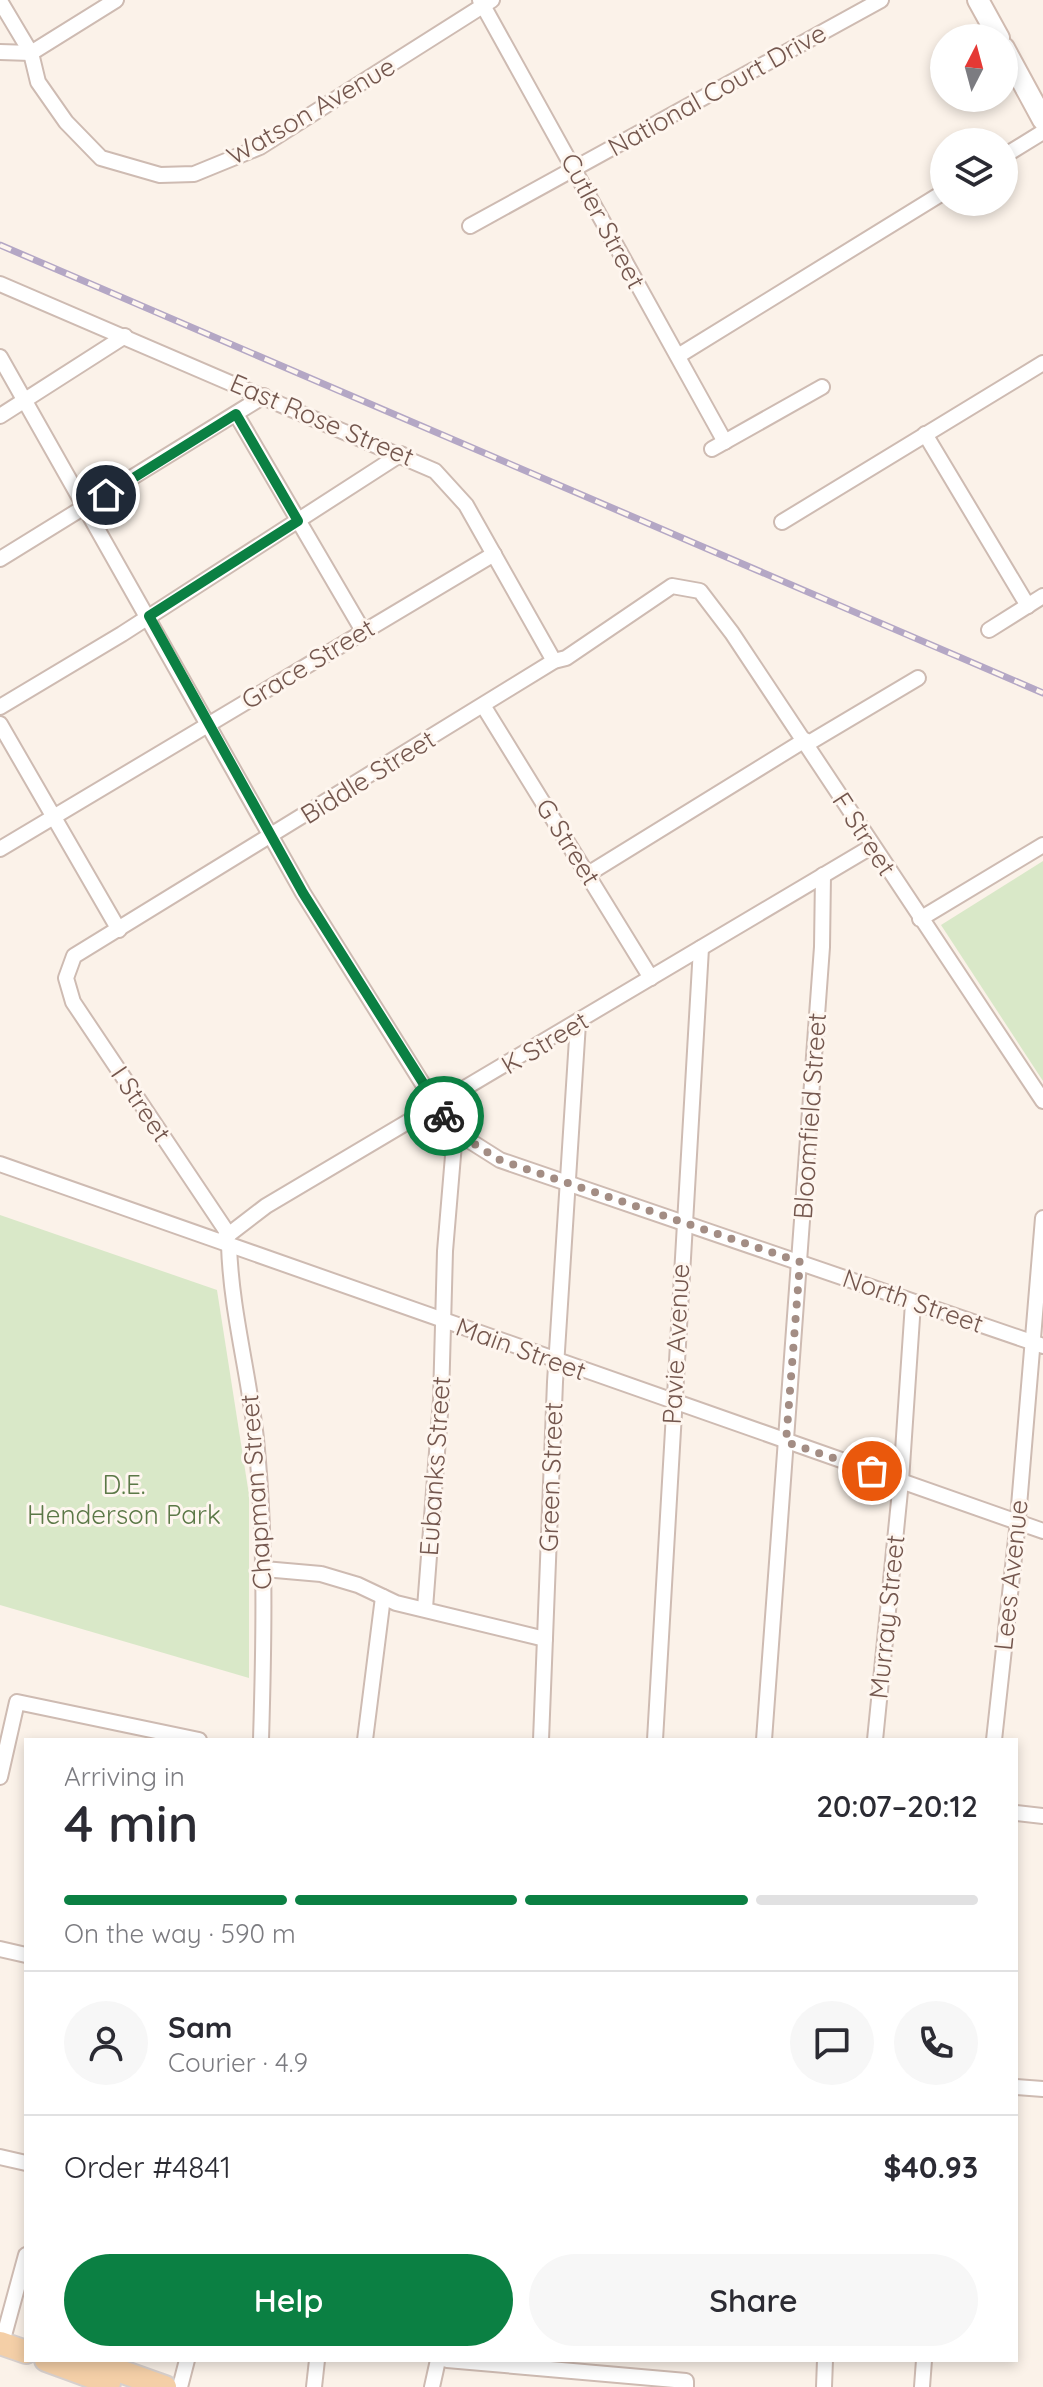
<!DOCTYPE html>
<meta charset="utf-8">
<style>
:root{--surface:#fff;--page:#f7f7f7;--text:#2b2b33;--muted:#7c7c81;--line:#e1e1e2;--accent:#0b8043}
body{margin:0;font-family:Quicksand,sans-serif;background:var(--page);color:var(--text);height:100vh;display:flex;flex-direction:column;font-size:30px;white-space:nowrap}
*{box-sizing:border-box;margin:0}
p{font-size:26px;color:var(--muted)}
.icon{flex:none;width:44px;height:44px;fill:none;stroke:currentColor;stroke-width:2;stroke-linecap:round;stroke-linejoin:round}
.map{position:relative;flex:1;overflow:hidden}
.drawer{position:absolute;left:24px;top:1738px;width:994px;height:624px;display:flex;flex-direction:column;background:var(--surface);border-radius:0px;box-shadow:0 4px 12px #0003}
.drawer>*{flex:none}
.needle{width:52px;rotate:6deg}
.fabs{position:absolute;left:930px;top:24px;display:grid;gap:16px}
.fabs a{display:grid;place-items:center;width:88px;height:88px;border-radius:50%;background:var(--surface);box-shadow:0 4px 12px #0003;font-size:40px}
.pin{position:absolute;display:grid;place-items:center;width:68px;height:68px;color:#fff;margin:-34px;border:4px solid #fff;border-radius:50%;box-shadow:0 2px 8px #0007}
.courier{position:absolute;display:grid;place-items:center;width:80px;height:80px;margin:-40px;border:6px solid #0b8043;border-radius:50%;background:#fff;color:#222;box-shadow:0 2px 10px #0007}
.overview em{font-style:normal;font-weight:600}
.overview div{display:flex;flex-direction:column-reverse}
.overview{display:flex;align-items:center;justify-content:space-between;height:136px;padding:0 40px}
h1{font-size:52px;font-weight:600;line-height:60px}
.bar{display:grid;grid-template-columns:repeat(4,1fr);gap:12px 8px;align-content:center;height:96px;padding:0 40px}
.bar i{height:10px;border-radius:6px;background:var(--line)}
.bar .active{background:var(--accent)}
.bar p{grid-column:span 4}
.line{display:flex;align-items:center;gap:20px;padding:0 40px;border-top:2px solid var(--line)}
.line div{flex:1}
.round{display:grid;place-items:center;flex:none;width:84px;height:84px;border-radius:42px;background:var(--page)}
.cta{display:flex;gap:16px;margin-top:auto;padding:16px 40px}
.cta a{flex:1;height:92px;border-radius:48px;background:var(--accent);color:#fff;font-size:32px;font-weight:600;line-height:92px;text-align:center}
.cta a+a{background:var(--page);color:var(--text)}
.map>svg:first-child{display:block}
.green{fill:#d9e8c8}
.lines{fill:none;stroke-linecap:round;stroke-linejoin:round}
.street-casing{stroke:#cebbb2;stroke-width:18}
.secondary-casing{stroke:#d1bbb0;stroke-width:24}
.primary-casing{stroke:#d8d0cd;stroke-width:26}
.street{stroke:#fff;stroke-width:14}
.secondary{stroke:#fff;stroke-width:20}
.primary{stroke:#f4cfa7;stroke-width:22}
.rail-casing{stroke:#b4a7c5;stroke-width:7}
.rail{stroke:#fef6ef;stroke-width:4;stroke-dasharray:12;stroke-linecap:butt}
.done{stroke:#a38d84;stroke-width:8;stroke-dasharray:0 14.4}
.route{stroke:#0b8043;stroke-width:10}
.labels{text-anchor:middle;stroke-width:6;stroke-linejoin:round;paint-order:stroke}
.street-label{font-size:26px;fill:#74574e;stroke:#fef6ef}
.park-label{font-size:26px;fill:#5b7847;stroke:#fef6ef}
</style>
<div class="map">
<svg width="1043" height="2387" viewBox="0 0 1043 2387">
<rect width="100%" height="100%" fill="#fbf2e9"/>
<g class="green">
<polygon points="1043,861 1043,1081 941,925"/>
<polygon points="0,1215 217,1290 249,1495 249,1678 0,1605"/>
</g>
<g class="lines">
<g class="street-casing">
<g id="street">
<polyline points="480,0 725,442"/>
<polyline points="0,1 31,53 38,82 66,122 101,158 160,175 194,174 260,147 492,0"/>
<polyline points="0,52 31,53 116,0"/>
<polyline points="1004,156 1043,132"/>
<polyline points="470,226 881,0"/>
<polyline points="0,284 435,471 466,505 554,661"/>
<polyline points="678,356 944,192"/>
<polyline points="0,357 303,893 451,1129 500,1160 1043,1346"/>
<polyline points="236,414 363,631"/>
<polyline points="0,416 125,336"/>
<polyline points="925,434 1028,606"/>
<polyline points="712,449 822,387"/>
<polyline points="782,522 1043,363"/>
<polyline points="0,559 264,396"/>
<polyline points="989,630 1043,596"/>
<polyline points="0,707 122,634 401,454"/>
<polyline points="484,707 651,978"/>
<polyline points="0,724 119,930"/>
<polyline points="807,744 918,678"/>
<polyline points="0,849 494,554"/>
<polyline points="588,874 805,740"/>
<polyline points="920,919 1043,845"/>
<polyline points="0,1164 1043,1531"/>
<polyline points="229,1235 73,1002 66,978 74,956 554,661 566,658 672,586 700,591 732,633 1043,1101"/>
<polyline points="223,1239 266,1206 871,847"/>
<path d="M 229,1245 C 231,1311 249,1374 256,1439 C 266,1540 264,1639 261,1740"/>
<polyline points="264,1569 321,1574 358,1585 396,1603 545,1639"/>
<polyline points="425,1608 441,1400 445,1251 455,1132"/>
<polyline points="365,1740 383,1597"/>
<polyline points="541,1740 555,1382 578,1023"/>
<polyline points="655,1740 701,948"/>
<polyline points="764,1740 822,947 823,875"/>
<polyline points="875,1740 901,1481 913,1303"/>
<polyline points="994,1740 1017,1530 1043,1218"/>
<polyline points="0,1777 17,1702 199,1740"/>
<polyline points="1016,1813 1043,1816"/>
<polyline points="0,1949 26,1955"/>
<polyline points="1016,2087 1043,2089"/>
<polyline points="0,2157 26,2163"/>
<polyline points="2,2343 26,2255"/>
<polyline points="447,2360 686,2381 686,2387"/>
<polyline points="180,2387 187,2360"/>
<polyline points="314,2387 317,2360"/>
<polyline points="432,2387 438,2360"/>
<polyline points="824,2387 825,2360"/>
<polyline points="922,2387 924,2360"/>
</g>
</g>
<g class="secondary-casing">
<g id="secondary">
<polyline points="978,0 999,38"/>
<polyline points="1004,48 1043,120"/>
</g>
</g>
<g class="primary-casing">
<g id="primary">
<polyline points="0,2343 26,2352"/>
<polyline points="46,2360 109,2383"/>
<polyline points="89,2360 165,2387"/>
</g>
</g>
<use href="#street" class="street"/>
<use href="#secondary" class="secondary"/>
<use href="#primary" class="primary"/>
<g class="rail-casing">
<polyline id="rail" points="0,245 1043,693"/>
</g>
<use href="#rail" class="rail"/>
</g>
<g class="lines">
<polyline class="done" points="444,1116 455,1132 500,1160 800,1262 786,1442 872,1471"/>
<polyline class="route" points="106,495 236,414 298,521 149,616 303,893 444,1116"/>
</g>
<g class="labels">
<g class="street-label">
<text transform="translate(717 90) rotate(-29)" y="9">National Court Drive</text>
<text transform="translate(311 111) rotate(-30)" y="9">Watson Avenue</text>
<text transform="translate(603 221) rotate(62)" y="9">Cutler Street</text>
<text transform="translate(322 420) rotate(23)" y="9">East Rose Street</text>
<text transform="translate(308 664) rotate(-31)" y="9">Grace Street</text>
<text transform="translate(368 777) rotate(-32)" y="9">Biddle Street</text>
<text transform="translate(864 834) rotate(57)" y="9">F Street</text>
<text transform="translate(568 842) rotate(58)" y="9">G Street</text>
<text transform="translate(545 1043) rotate(-31)" y="9">K Street</text>
<text transform="translate(141 1104) rotate(56)" y="9">I Street</text>
<text transform="translate(810 1116) rotate(-86)" y="9">Bloomfield Street</text>
<text transform="translate(913 1301) rotate(19)" y="9">North Street</text>
<text transform="translate(676 1344) rotate(-87)" y="9">Pavie Avenue</text>
<text transform="translate(521 1349) rotate(20)" y="9">Main Street</text>
<text transform="translate(435 1466) rotate(-86)" y="9">Eubanks Street</text>
<text transform="translate(551 1477) rotate(-88)" y="9">Green Street</text>
<text transform="translate(256 1492) rotate(-94)" y="9">Chapman Street</text>
<text transform="translate(1011 1575) rotate(-84)" y="9">Lees Avenue</text>
<text transform="translate(887 1617) rotate(-84)" y="9">Murray Street</text>
</g>
<g class="park-label">
<text x="124" y="1494">D.E.<tspan x="124" dy="30">Henderson Park</tspan></text>
</g>
</g>
</svg>
<div class="fabs">
<a><svg class="needle" viewBox="-14 -14 28 28"><path d="M0-13l5 13h-10z" fill="#e53935"/><path d="M0 13l5-13h-10z" fill="#7c7c81"/></svg></a>
<a><svg class="icon" aria-label="layers" viewBox="0 0 24 24"><path d="M12 4l9 5-9 5-9-5zM3 14l9 5 9-5"/></svg></a>
</div>
<div class="pin" style="left:872px;top:1471px;background:#ea580c"><svg class="icon" aria-label="bag" viewBox="0 0 24 24"><path d="M5 8h14l-1 12H6zM9 8a3 3 0 0 1 6 0"/></svg></div>
<div class="pin" style="left:106px;top:495px;background:#1f2937"><svg class="icon" aria-label="home" viewBox="0 0 24 24"><path d="M3 11l9-7 9 7M6 9v11h12V9"/></svg></div>
<div class="courier" style="left:444px;top:1116px"><svg class="icon" aria-label="bike" viewBox="0 0 24 24"><circle cx="6" cy="16" r="4"/><circle cx="18" cy="16" r="4"/><path d="M6 16l4-8h5l3 8M10 8l3 8H6M13 5h3"/></svg></div>
<section class="drawer">
<div class="overview"><div><h1>4 min</h1><p>Arriving in</p></div><em>20:07–20:12</em></div>
<div class="bar"><i class="active"></i><i class="active"></i><i class="active"></i><i></i><p>On the way · 590 m</p></div>
<div class="line" style="height:144px"><a class="round"><svg class="icon" aria-label="person" viewBox="0 0 24 24"><circle cx="12" cy="8" r="4"/><path d="M4 21q1-7 8-7t8 7"/></svg></a><div><b>Sam</b><p>Courier · 4.9</p></div><a class="round"><svg class="icon" aria-label="chat" viewBox="0 0 24 24"><path d="M4 5h16v11H9l-5 4z"/></svg></a><a class="round"><svg class="icon" aria-label="phone" viewBox="0 0 24 24"><path d="M5 4h4l2 5-3 2q2 4 5 5l2-3 5 2v4C11 20 4 13 5 4z"/></svg></a></div>
<div class="line" style="height:104px"><div>Order #4841</div><b>$40.93</b></div>
<div class="cta"><a>Help</a><a>Share</a></div>
</section>
</div>
